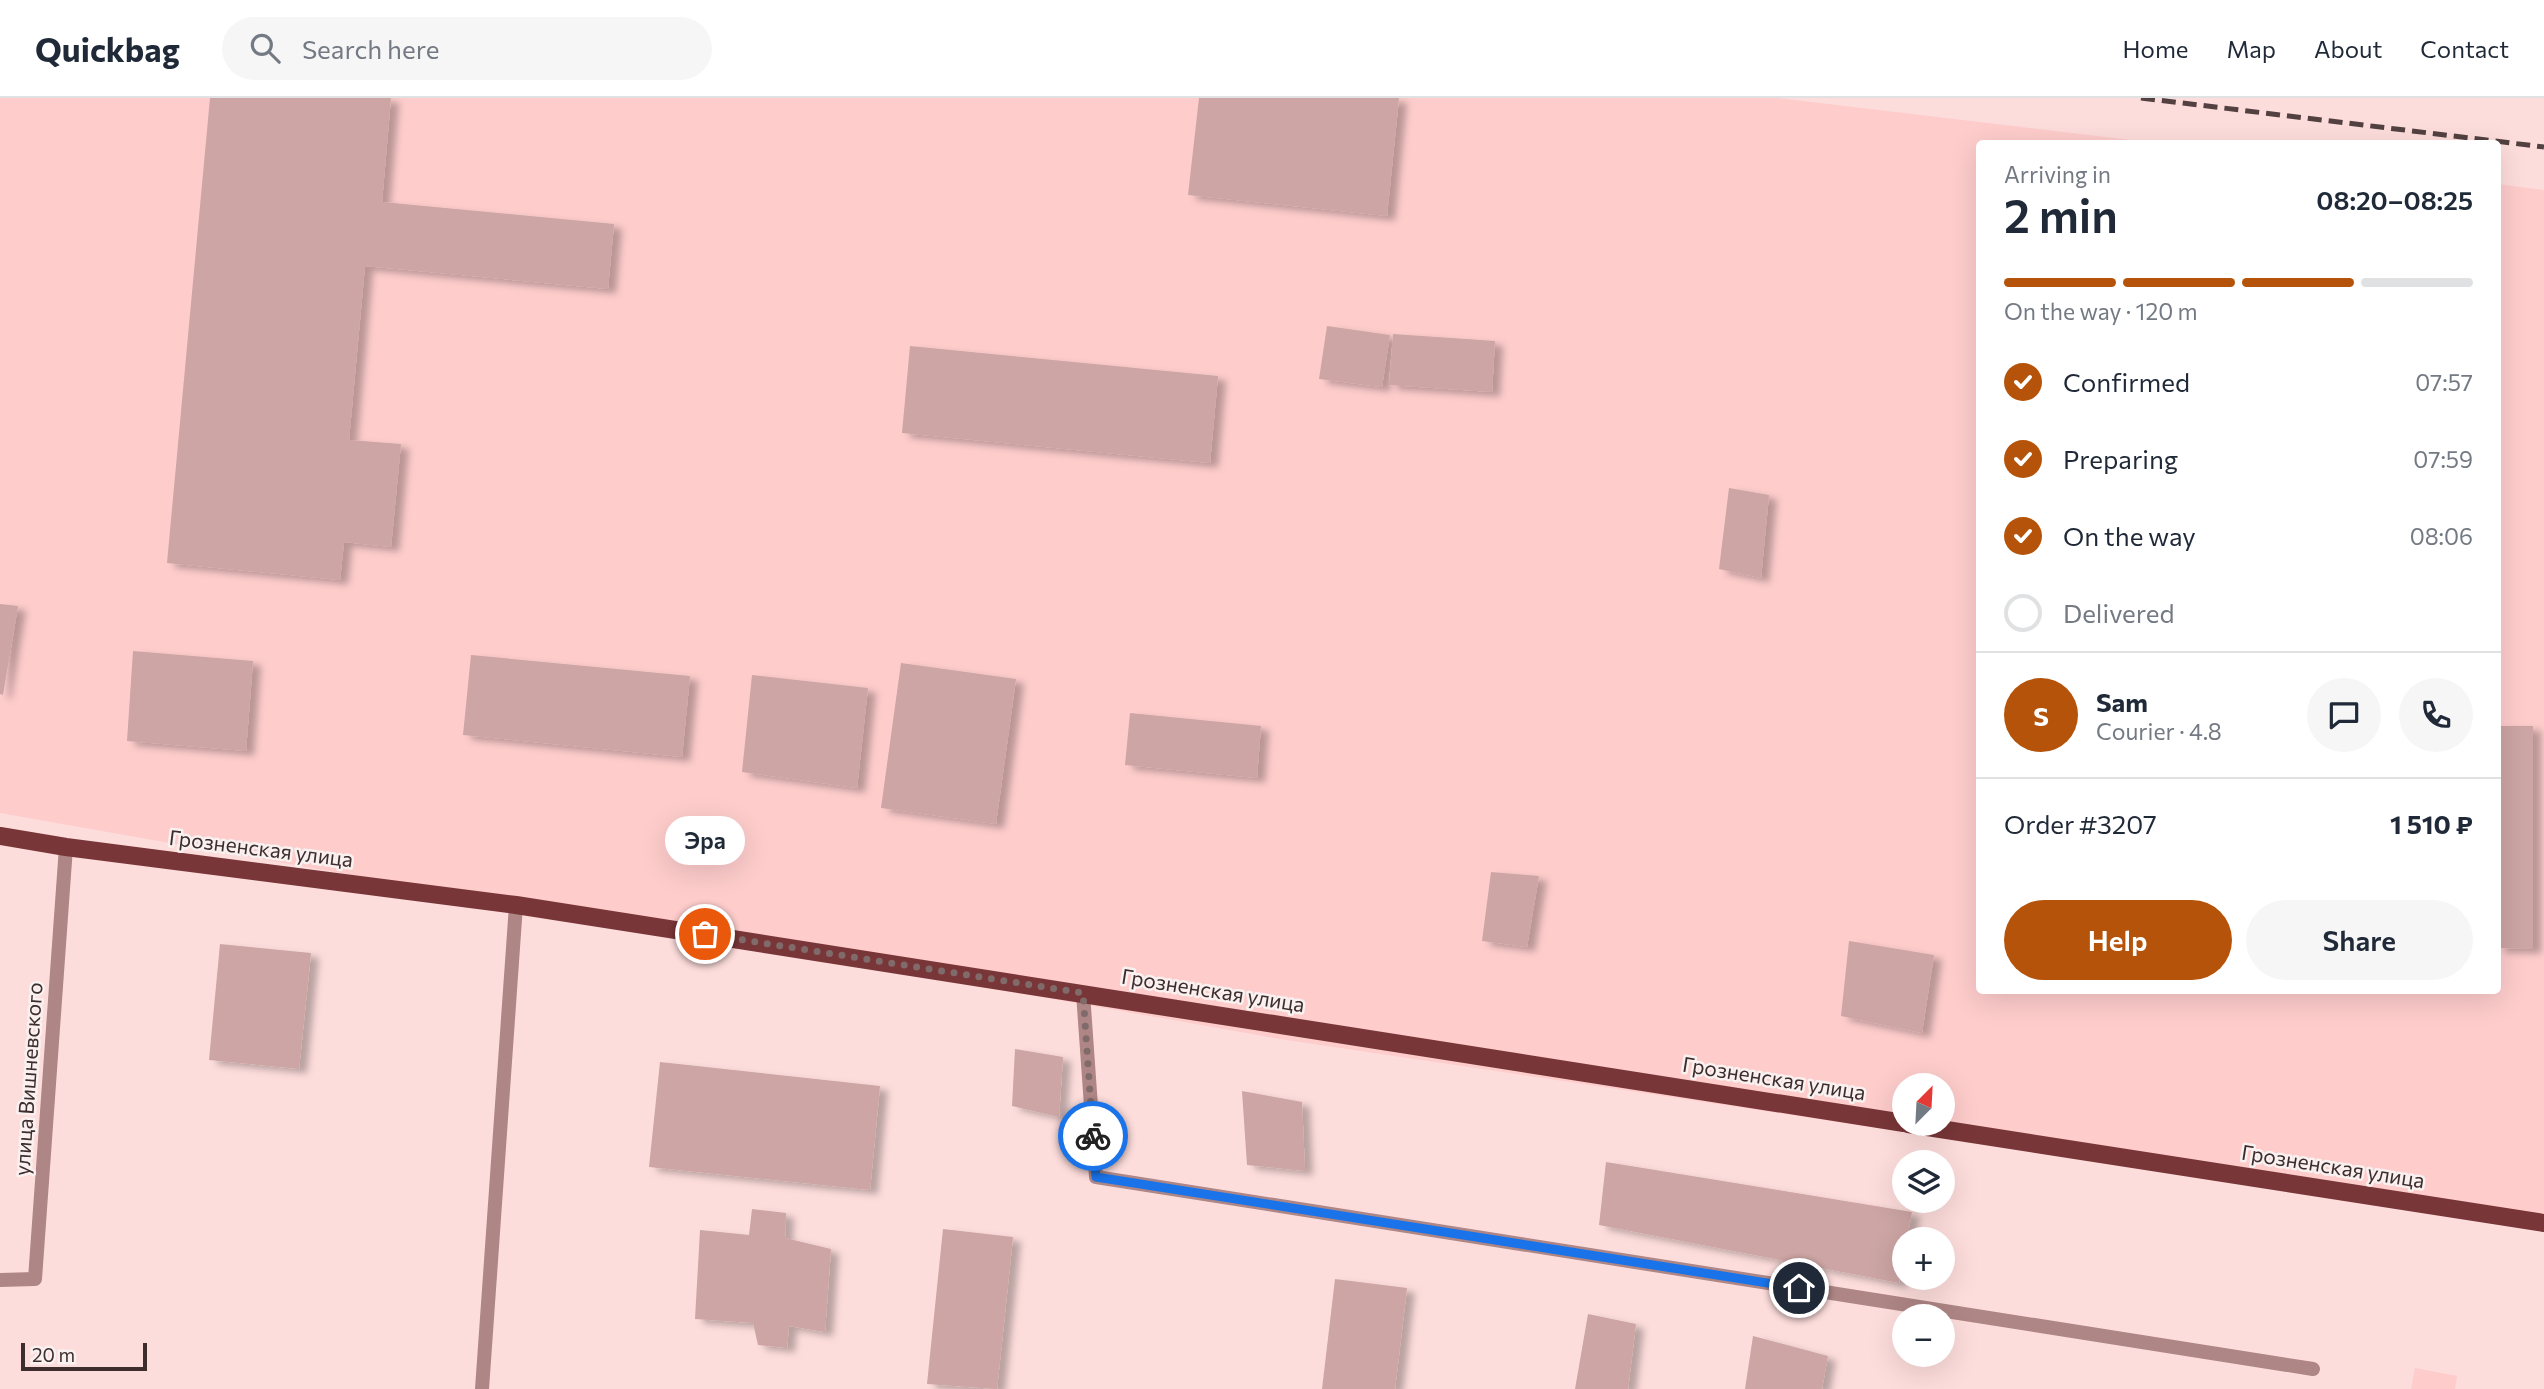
<!DOCTYPE html>
<meta charset="utf-8">
<style>
:root{--surface:#fff;--page:#f6f6f7;--text:#1f2937;--muted:#747a83;--line:#e0e1e3;--accent:#b45309}
body{margin:0;font-family:Commissioner,sans-serif;background:var(--page);color:var(--text);height:100vh;display:flex;flex-direction:column;font-size:26px;white-space:nowrap}
*{box-sizing:border-box;margin:0}
p{font-size:23px;color:var(--muted)}
.icon{flex:none;width:38px;height:38px;fill:none;stroke:currentColor;stroke-width:2;stroke-linecap:round;stroke-linejoin:round}
.map{position:relative;flex:1;overflow:hidden}
.sheet{position:absolute;left:1976px;top:42px;width:525px;height:854px;display:flex;flex-direction:column;background:var(--surface);border-radius:7px;box-shadow:0 7px 28px #0002}
.sheet>*{flex:none}
.needle{width:46px;rotate:24deg}
.buttons{position:absolute;left:1892px;top:975px;display:grid;gap:14px}
.buttons a{display:grid;place-items:center;width:63px;height:63px;border-radius:50%;background:var(--surface);box-shadow:0 7px 28px #0002;font-size:35px}
.scale{position:absolute;left:21px;bottom:18px;width:126px;box-sizing:border-box;padding-left:7px;border:4px solid #3d2d2d;border-top:0;font-size:19px;line-height:24px;white-space:nowrap;color:#3d2d2d;-webkit-text-stroke:5px #f9f1f0;paint-order:stroke}
.pin{position:absolute;display:grid;place-items:center;width:60px;height:60px;color:#fff;margin:-30px;border:4px solid #fff;border-radius:50%;box-shadow:0 2px 7px #0007}
.courier{position:absolute;display:grid;place-items:center;width:70px;height:70px;margin:-35px;border:5px solid #1a73e8;border-radius:50%;background:#fff;color:#222;box-shadow:0 2px 9px #0007}
.bubble{position:absolute;height:49px;border-radius:24px;background:var(--surface);box-shadow:0 7px 28px #0002;font-size:23px;font-weight:600;line-height:49px;text-align:center}
.overview em{font-style:normal;font-weight:600}
.overview div{display:flex;flex-direction:column-reverse}
.overview{display:flex;align-items:center;justify-content:space-between;height:119px;padding:0 28px}
h1{font-size:46px;font-weight:600;line-height:52px}
.bar{display:grid;grid-template-columns:repeat(4,1fr);gap:10px 7px;align-content:center;height:84px;padding:0 28px}
.bar i{height:9px;border-radius:5px;background:var(--line)}
.bar .active{background:var(--accent)}
.bar p{grid-column:span 4}
.line{display:flex;align-items:center;gap:18px;padding:0 28px;border-top:2px solid var(--line)}
.line div{flex:1}
.round{display:grid;place-items:center;flex:none;width:74px;height:74px;border-radius:37px;background:var(--page)}
ol{padding:0 28px;list-style:none}
li{display:flex;align-items:center;gap:21px;height:77px}
li p{margin-inline-start:auto}
li .icon{padding:7px;border-radius:50%;background:var(--accent);color:#fff;stroke-width:4}
li:last-child{color:var(--muted)}
li i{width:38px;height:38px;border:4px solid var(--line);border-radius:50%}
.button{display:flex;gap:14px;margin-top:auto;padding:14px 28px}
.button a{flex:1;height:80px;border-radius:42px;background:var(--accent);color:#fff;font-size:28px;font-weight:600;line-height:80px;text-align:center}
.button a+a{background:var(--page);color:var(--text)}
header{display:flex;align-items:center;gap:42px;box-sizing:border-box;height:98px;padding:0 35px;background:var(--surface);border-bottom:2px solid var(--line)}
header strong{font-size:33px}
nav{display:flex;gap:38px;margin-inline-start:auto;font-size:24px}
.search{width:490px;height:63px;background:var(--page);display:flex;align-items:center;gap:18px;box-sizing:border-box;padding:0 24px;border-radius:38px;color:var(--muted);font-size:26px}
.map>svg:first-child{display:block}
.built{fill:#fdcccb;fill-rule:evenodd}
.building{fill:#cca5a4;filter:url(#shadow)}
.lines{fill:none;stroke-linecap:round;stroke-linejoin:round}
.service{stroke:#ae8685;stroke-width:14}
.minor{stroke:#ae8685;stroke-width:14}
.primary{stroke:#793638;stroke-width:18}
.rail{stroke:#534141;stroke-width:5;stroke-dasharray:14 7;stroke-linecap:butt}
.done{stroke:#806b6a;stroke-width:7;stroke-dasharray:0 12.6}
.route{stroke:#1a73e8;stroke-width:9}
.labels{text-anchor:middle;stroke-width:5;stroke-linejoin:round;paint-order:stroke}
.street-label{font-size:21px;fill:#3d2d2d;stroke:#f9f1f0}
</style>
<header>
<strong>Quickbag</strong>
<div class="search"><svg class="icon" aria-label="search" viewBox="0 0 24 24"><circle cx="10" cy="10" r="6"/><path d="M15 15l6 6"/></svg>Search here</div>
<nav><a>Home</a><a>Map</a><a>About</a><a>Contact</a></nav>
</header>
<div class="map">
<svg width="2544" height="1291" viewBox="0 0 2544 1291">
<defs>
<filter id="shadow"><feDropShadow dx="8" dy="4.5" stdDeviation="3.5" flood-color="#0004"/></filter>
</defs>
<rect width="100%" height="100%" fill="#fddddc"/>
<g class="built">
<path d="M 0,0 L 1778,0 L 2157,45 L 1979,46 L 1979,892 L 2497,892 L 2497,86 L 2544,92 L 2544,1129 L 1280,941 L 0,715 ZM 1904,987 L 1942,987 L 1942,1026 L 1904,1026 Z"/>
<polygon points="2415,1270 2457,1278 2455,1291 2411,1291"/>
</g>
<g class="building">
<polygon points="210,0 391,0 382,104 614,126 608,191 365,168 349,342 401,346 391,449 344,444 340,482 167,465"/>
<polygon points="1199,0 1399,0 1387,118 1188,97"/>
<polygon points="1327,228 1390,237 1382,289 1319,281"/>
<polygon points="1393,236 1495,243 1492,294 1389,287"/>
<polygon points="910,248 1218,278 1210,365 902,335"/>
<polygon points="1729,390 1769,397 1761,480 1719,471"/>
<polygon points="0,506 18,508 3,597 0,596"/>
<polygon points="133,553 253,563 246,653 127,643"/>
<polygon points="471,557 690,578 682,659 463,637"/>
<polygon points="901,565 1016,581 996,726 881,710"/>
<polygon points="752,577 868,590 857,690 742,674"/>
<polygon points="1130,615 1261,628 1257,680 1125,667"/>
<polygon points="2497,628 2533,628 2533,851 2497,850"/>
<polygon points="1491,774 1539,778 1527,849 1482,843"/>
<polygon points="1849,843 1934,857 1922,935 1841,918"/>
<polygon points="220,846 311,855 299,971 209,962"/>
<polygon points="1015,951 1063,959 1059,1019 1012,1008"/>
<polygon points="660,964 880,988 870,1092 649,1069"/>
<polygon points="1242,993 1302,1004 1305,1073 1247,1067"/>
<polygon points="1606,1064 1912,1114 1907,1141 1904,1141 1904,1156 1899,1185 1599,1127"/>
<polygon points="752,1111 786,1115 785,1140 831,1151 825,1234 789,1228 787,1250 758,1247 753,1225 695,1221 700,1132 749,1137"/>
<polygon points="943,1131 1013,1139 997,1291 927,1286"/>
<polygon points="1335,1181 1407,1190 1395,1291 1322,1291"/>
<polygon points="1588,1216 1636,1226 1628,1291 1575,1291"/>
<polygon points="1753,1238 1828,1258 1822,1291 1745,1291"/>
</g>
<g class="lines">
<polyline class="service" points="1083,895 1096,1079 2313,1271"/>
<g class="minor">
<polyline points="0,1182 35,1181 66,749"/>
<polyline points="482,1291 516,807"/>
</g>
<g class="primary">
<polyline points="0,738 66,749 516,807 1904,1025"/>
<polyline points="1908,1026 2544,1125"/>
</g>
<polyline class="rail" points="2141,0 2544,49"/>
</g>
<g class="lines">
<polyline class="done" points="705,836 1083,895 1093,1038"/>
<polyline class="route" points="1093,1038 1096,1079 1799,1190"/>
</g>
<g class="labels">
<g class="street-label">
<text transform="translate(261 751) rotate(7)" y="7">Грозненская улица</text>
<text transform="translate(1213 893) rotate(9)" y="7">Грозненская улица</text>
<text transform="translate(29 981) rotate(-86)" y="7">улица Вишневского</text>
<text transform="translate(1774 981) rotate(9)" y="7">Грозненская улица</text>
<text transform="translate(2333 1069) rotate(9)" y="7">Грозненская улица</text>
</g>
</g>
</svg>
<div class="buttons">
<a><svg class="needle" viewBox="-14 -14 28 28"><path d="M0-13l5 13h-10z" fill="#e53935"/><path d="M0 13l5-13h-10z" fill="#747a83"/></svg></a>
<a><svg class="icon" aria-label="layers" viewBox="0 0 24 24"><path d="M12 4l9 5-9 5-9-5zM3 14l9 5 9-5"/></svg></a>
<a>+</a>
<a>−</a>
</div>
<div class="scale">20 m</div>
<div class="pin" style="left:705px;top:836px;background:#ea580c"><svg class="icon" aria-label="bag" viewBox="0 0 24 24"><path d="M5 8h14l-1 12H6zM9 8a3 3 0 0 1 6 0"/></svg></div>
<div class="pin" style="left:1799px;top:1190px;background:#1f2937"><svg class="icon" aria-label="home" viewBox="0 0 24 24"><path d="M3 11l9-7 9 7M6 9v11h12V9"/></svg></div>
<div class="courier" style="left:1093px;top:1038px"><svg class="icon" aria-label="bike" viewBox="0 0 24 24"><circle cx="6" cy="16" r="4"/><circle cx="18" cy="16" r="4"/><path d="M6 16l4-8h5l3 8M10 8l3 8H6M13 5h3"/></svg></div>
<div class="bubble" style="left:665px;top:718px;width:80px">Эра</div>
<section class="sheet">
<div class="overview"><div><h1>2 min</h1><p>Arriving in</p></div><em>08:20–08:25</em></div>
<div class="bar"><i class="active"></i><i class="active"></i><i class="active"></i><i></i><p>On the way · 120 m</p></div>
<ol>
<li><svg class="icon" aria-label="check" viewBox="0 0 24 24"><path d="M5 12l5 5 9-10"/></svg>Confirmed<p>07:57</p></li>
<li><svg class="icon" aria-label="check" viewBox="0 0 24 24"><path d="M5 12l5 5 9-10"/></svg>Preparing<p>07:59</p></li>
<li><svg class="icon" aria-label="check" viewBox="0 0 24 24"><path d="M5 12l5 5 9-10"/></svg>On the way<p>08:06</p></li>
<li><i></i>Delivered</li>
</ol>
<div class="line" style="height:126px"><b class="round" style="background:var(--accent);color:#fff">S</b><div><b>Sam</b><p>Courier · 4.8</p></div><a class="round"><svg class="icon" aria-label="chat" viewBox="0 0 24 24"><path d="M4 5h16v11H9l-5 4z"/></svg></a><a class="round"><svg class="icon" aria-label="phone" viewBox="0 0 24 24"><path d="M5 4h4l2 5-3 2q2 4 5 5l2-3 5 2v4C11 20 4 13 5 4z"/></svg></a></div>
<div class="line" style="height:91px"><div>Order #3207</div><b>1 510 ₽</b></div>
<div class="button"><a>Help</a><a>Share</a></div>
</section>
</div>
